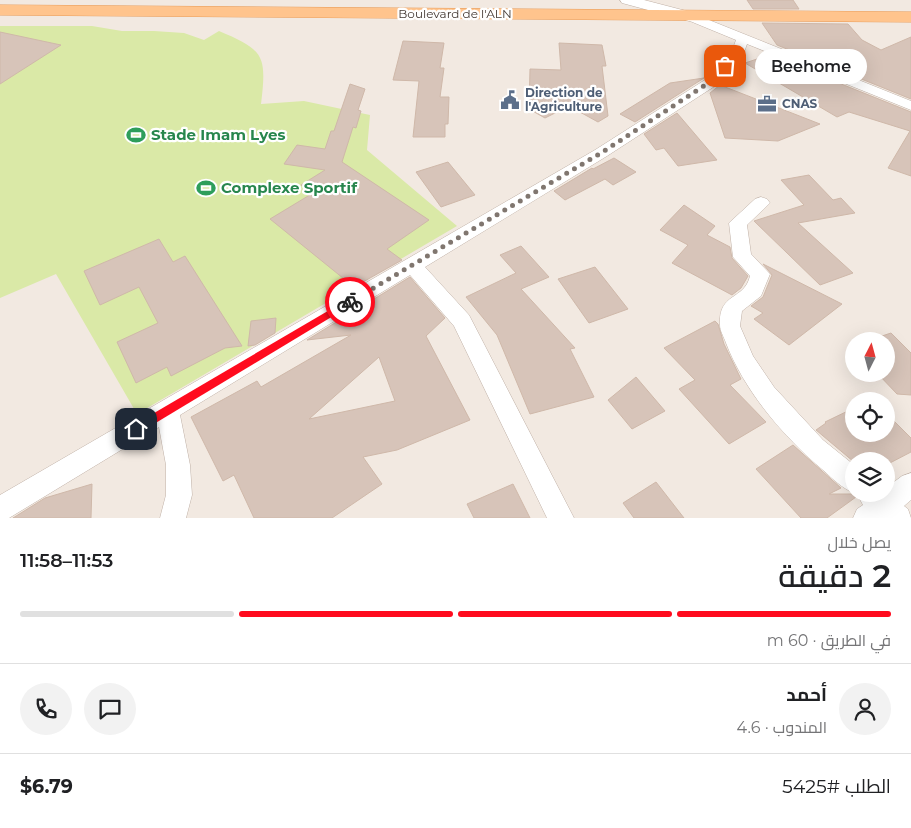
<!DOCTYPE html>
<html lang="ar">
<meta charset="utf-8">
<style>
:root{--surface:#fff;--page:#f2f2f2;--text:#202124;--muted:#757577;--line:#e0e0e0;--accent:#ff0b1e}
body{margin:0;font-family:Montserrat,Cairo,sans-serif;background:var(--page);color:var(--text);direction:rtl;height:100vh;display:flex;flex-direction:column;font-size:19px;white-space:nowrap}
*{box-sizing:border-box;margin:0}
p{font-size:16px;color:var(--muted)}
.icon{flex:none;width:28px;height:28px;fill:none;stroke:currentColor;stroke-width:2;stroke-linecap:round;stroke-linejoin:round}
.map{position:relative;height:518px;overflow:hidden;direction:ltr}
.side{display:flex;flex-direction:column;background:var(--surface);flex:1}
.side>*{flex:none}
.needle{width:32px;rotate:6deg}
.buttons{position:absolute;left:845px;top:332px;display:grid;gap:10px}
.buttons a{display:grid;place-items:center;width:50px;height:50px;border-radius:50%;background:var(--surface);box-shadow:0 5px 20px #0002;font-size:25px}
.pin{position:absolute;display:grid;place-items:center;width:42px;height:42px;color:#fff;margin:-21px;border-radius:10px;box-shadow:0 2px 8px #0006}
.courier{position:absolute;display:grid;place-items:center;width:50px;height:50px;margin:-25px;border:4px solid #ff0b1e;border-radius:50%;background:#fff;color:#222;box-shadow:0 1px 6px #0007}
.bubble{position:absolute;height:35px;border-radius:18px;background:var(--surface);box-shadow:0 5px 20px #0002;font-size:16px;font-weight:600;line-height:35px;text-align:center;direction:rtl}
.overview em{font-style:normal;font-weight:600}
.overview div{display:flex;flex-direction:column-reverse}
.overview{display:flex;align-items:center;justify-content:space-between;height:85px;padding:0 20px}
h1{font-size:32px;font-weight:600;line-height:38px}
.bar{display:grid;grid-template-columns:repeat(4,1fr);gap:8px 5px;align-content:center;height:60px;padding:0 20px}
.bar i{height:6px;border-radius:4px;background:var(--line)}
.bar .on{background:var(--accent)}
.bar p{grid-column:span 4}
.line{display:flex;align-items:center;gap:12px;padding:0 20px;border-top:1px solid var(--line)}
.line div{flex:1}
.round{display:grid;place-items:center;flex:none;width:52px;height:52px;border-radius:26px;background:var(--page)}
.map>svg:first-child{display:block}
.green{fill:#dae9a7}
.building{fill:#d7c4b9;stroke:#cfb8a9;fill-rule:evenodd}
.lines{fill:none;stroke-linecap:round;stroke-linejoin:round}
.minor-casing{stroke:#c0b1a7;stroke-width:1}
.tertiary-casing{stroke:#c0b1a7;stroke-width:1}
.primary-casing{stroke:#e89c59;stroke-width:1}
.minor{fill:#fff;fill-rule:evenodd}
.tertiary{fill:#fff;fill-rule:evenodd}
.primary{fill:#ffc48d;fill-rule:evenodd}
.route{fill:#ff0b1e}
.done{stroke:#80766f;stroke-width:5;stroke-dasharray:0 9}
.labels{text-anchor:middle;stroke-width:4.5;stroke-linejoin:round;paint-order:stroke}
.far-street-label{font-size:12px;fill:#433832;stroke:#fff}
.far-service-label{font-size:12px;font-weight:bold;fill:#4e5e75;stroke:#fff;text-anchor:start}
.leisure-label{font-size:15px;font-weight:bold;fill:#27864d;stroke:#fff;text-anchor:start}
</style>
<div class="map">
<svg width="911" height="518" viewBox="0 0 911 518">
<rect width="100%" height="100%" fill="#f2e9e1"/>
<path class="green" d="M 0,26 L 92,26 L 122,31 L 154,31 L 184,33 L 204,40 L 219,31 C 264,50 267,55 261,104 L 304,101 L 370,115 L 367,150 L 457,226 L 137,414 L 56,274 L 0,298 Z"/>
<g class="building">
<polygon points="747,0 793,0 799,9 753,9"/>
<polygon points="762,23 848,24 862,40 881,50 911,37 911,99 777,45"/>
<polygon points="0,32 61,45 0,84"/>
<polygon points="403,41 444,43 440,68 444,68 440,97 449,97 448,124 445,124 445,137 413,137 419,81 393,80"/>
<polygon points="559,43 602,45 606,66 602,66 608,116 598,122 569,106 545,118 529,109 530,69 561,70"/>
<polygon points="769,55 911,112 911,176 888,168 910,131 849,112 837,117 745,63"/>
<polygon points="704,78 635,122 620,114 670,83"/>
<polygon points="350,84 365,89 358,110 361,111 356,128 353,127 342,162 429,220 387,249 402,260 354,287 270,219 313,193 301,185 325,170 284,164 297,145 325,149 331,131 334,131"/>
<polygon points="720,85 820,124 778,141 725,138 710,93"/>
<polygon points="677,113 717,160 678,166 664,148 656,150 644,134"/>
<polygon points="614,158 636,172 613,185 605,179 565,200 554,191 592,168 593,169"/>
<polygon points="448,162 475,195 441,207 416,172"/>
<polygon points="809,175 833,200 841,198 855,213 798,223 853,273 820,285 754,221 804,205 781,180"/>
<polygon points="684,205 715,226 707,235 730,247 732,258 748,276 741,288 732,295 672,263 688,245 660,230"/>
<polygon points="159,239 173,262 185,256 242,346 225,348 171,376 167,367 136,383 117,342 158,323 139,287 100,305 84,271"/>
<polygon points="521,246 549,277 521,289 575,348 570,349 594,397 530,414 497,335 466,297 516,273 500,255"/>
<polygon points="763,264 842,304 789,345 754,319 763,313 751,306 763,297 772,275"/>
<polygon points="595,267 628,309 589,323 558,279"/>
<path d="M 410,277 L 445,318 L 426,336 L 470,420 L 397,450 L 363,457 L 382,484 L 332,518 L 254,518 L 234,475 L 223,481 L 191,417 L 257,381 L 261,387 L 351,335 L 307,340 ZM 379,357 L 395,401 L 309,419 Z"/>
<polygon points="276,318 275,333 255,345 248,346 251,321"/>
<polygon points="715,321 718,324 724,344 741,379 730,385 766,422 729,444 679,389 695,380 664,348"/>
<polygon points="891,333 911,353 911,395 897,394 878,374 886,374 886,341 867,341"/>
<polygon points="636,377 665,411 632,429 608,400"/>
<polygon points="854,408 854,434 886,434 886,413 911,438 911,452 886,465 886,461 854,462 816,430 826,423 825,422"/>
<polygon points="793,445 841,488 829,494 855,494 856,497 827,518 801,518 756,469"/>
<polygon points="656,482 684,518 634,518 623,503"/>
<polygon points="92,484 91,518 13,518 45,498"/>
<polygon points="513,484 530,518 474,518 467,504"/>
</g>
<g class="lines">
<g class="minor-casing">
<g id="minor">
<polygon points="689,12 911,101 911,110 747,44 743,55 718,84 607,156 425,267 469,315 574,518 547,518 454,326 410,275 180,415 190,465 192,495 186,518 160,518 166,495 166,465 159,427 9,518 0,518 0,495 595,150 708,78 732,51 736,40 685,19 683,16 685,13"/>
<path d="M 761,197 L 767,199 L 770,203 L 747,225 L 751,254 L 770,274 L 761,296 L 742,311 L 740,326 L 753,356 L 774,387 L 823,440 L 854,465 L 854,493 C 842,488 833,479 823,470 C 783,436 745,392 726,343 C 724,337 720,331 720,325 C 718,292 744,301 750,276 L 733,257 L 729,223 L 755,199 Z"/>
<polygon points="911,473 911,500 904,506 908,509 911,518 853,518 857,509 863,505 857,494 886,494 886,488 902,476"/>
</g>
</g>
<g class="tertiary-casing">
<polygon id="tertiary" points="620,0 644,0 694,13 697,16 694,19 689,21 622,3"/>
</g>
<g class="primary-casing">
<polygon id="primary" points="0,5 911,12 911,22 0,15"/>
</g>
<use href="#minor" class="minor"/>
<use href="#tertiary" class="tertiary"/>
<use href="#primary" class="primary"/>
</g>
<polygon class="route" points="350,298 353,299 353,304 139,433 132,433 132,426"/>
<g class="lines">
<polyline class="done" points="350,302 601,153 713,80 725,66"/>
</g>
<defs>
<g id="civic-bare" transform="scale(1.5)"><path d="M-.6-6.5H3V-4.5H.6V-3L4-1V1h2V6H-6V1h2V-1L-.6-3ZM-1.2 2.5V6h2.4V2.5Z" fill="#5c6f8a" stroke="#fff" stroke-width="2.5" paint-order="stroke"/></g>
<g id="office-bare" transform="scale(1.5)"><path d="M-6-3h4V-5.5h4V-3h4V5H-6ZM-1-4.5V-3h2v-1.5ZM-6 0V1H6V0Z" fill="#5c6f8a" stroke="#fff" stroke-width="2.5" paint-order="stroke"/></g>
<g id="stadium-bare" transform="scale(1.5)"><path d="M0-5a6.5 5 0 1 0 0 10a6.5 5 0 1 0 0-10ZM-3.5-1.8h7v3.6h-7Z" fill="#2e9e5b" stroke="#fff" stroke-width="2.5" paint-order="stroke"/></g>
</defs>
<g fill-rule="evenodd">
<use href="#civic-bare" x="510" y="100"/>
<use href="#office-bare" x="767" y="104"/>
<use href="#stadium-bare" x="136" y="135"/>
<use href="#stadium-bare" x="206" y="188"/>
</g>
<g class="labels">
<g class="far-street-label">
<text x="455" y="18">Boulevard de l'ALN</text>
</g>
<g class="far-service-label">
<text x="525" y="97">Direction de<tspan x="525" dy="14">l'Agriculture</tspan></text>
<text x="782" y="108">CNAS</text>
</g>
<g class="leisure-label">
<text x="151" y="140">Stade Imam Lyes</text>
<text x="221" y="193">Complexe Sportif</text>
</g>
</g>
</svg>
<div class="buttons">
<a><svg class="needle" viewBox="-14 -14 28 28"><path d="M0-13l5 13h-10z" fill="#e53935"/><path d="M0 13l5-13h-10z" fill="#757577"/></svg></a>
<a><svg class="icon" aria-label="locate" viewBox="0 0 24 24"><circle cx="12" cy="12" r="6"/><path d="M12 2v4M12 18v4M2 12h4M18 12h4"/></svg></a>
<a><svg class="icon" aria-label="layers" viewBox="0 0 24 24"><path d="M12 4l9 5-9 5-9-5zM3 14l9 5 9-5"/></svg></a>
</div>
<div class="pin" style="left:725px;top:66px;background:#ea580c"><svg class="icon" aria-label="bag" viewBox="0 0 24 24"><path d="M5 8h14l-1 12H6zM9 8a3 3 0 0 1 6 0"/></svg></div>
<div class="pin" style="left:136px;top:429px;background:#1f2937"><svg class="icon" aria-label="home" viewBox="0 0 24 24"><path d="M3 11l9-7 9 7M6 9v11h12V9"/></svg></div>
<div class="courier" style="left:350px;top:302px"><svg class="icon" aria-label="bike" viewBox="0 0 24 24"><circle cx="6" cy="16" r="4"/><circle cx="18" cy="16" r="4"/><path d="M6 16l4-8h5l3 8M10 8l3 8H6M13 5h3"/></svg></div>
<div class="bubble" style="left:755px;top:49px;width:112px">Beehome</div>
</div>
<section class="side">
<div class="overview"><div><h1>2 دقيقة</h1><p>يصل خلال</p></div><em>11:53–11:58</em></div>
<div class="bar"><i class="on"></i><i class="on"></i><i class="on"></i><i></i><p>في الطريق · 60 m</p></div>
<div class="line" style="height:90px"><a class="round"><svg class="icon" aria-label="person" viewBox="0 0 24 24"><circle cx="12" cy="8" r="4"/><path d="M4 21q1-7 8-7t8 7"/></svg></a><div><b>أحمد</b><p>المندوب · 4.6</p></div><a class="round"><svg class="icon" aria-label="chat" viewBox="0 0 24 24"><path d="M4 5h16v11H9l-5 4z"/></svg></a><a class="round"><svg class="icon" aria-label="phone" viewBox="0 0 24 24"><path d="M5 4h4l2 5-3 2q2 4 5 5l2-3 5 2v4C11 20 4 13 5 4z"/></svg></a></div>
<div class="line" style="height:65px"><div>الطلب #5425</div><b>$6.79</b></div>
</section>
